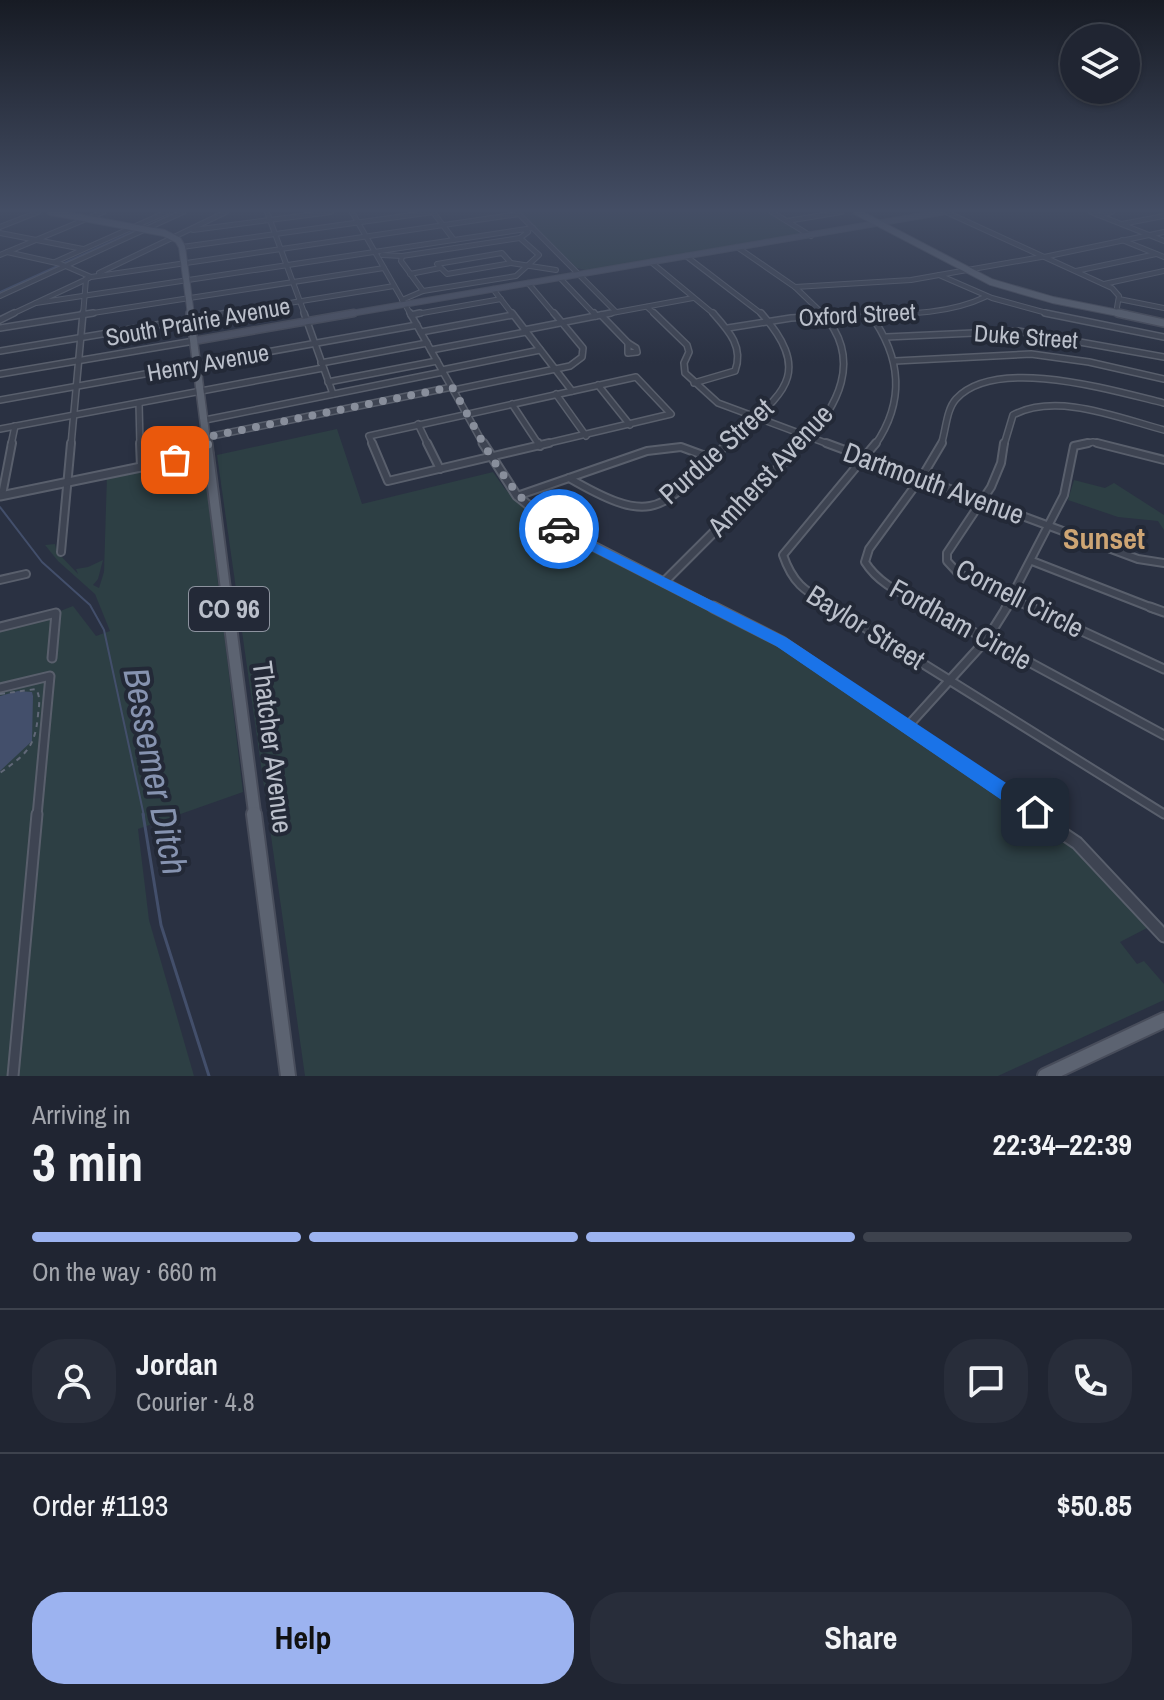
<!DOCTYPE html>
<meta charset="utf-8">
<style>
:root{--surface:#202532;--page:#282d3a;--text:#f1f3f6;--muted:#a2a5ac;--line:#3d424d;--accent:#9cb3f0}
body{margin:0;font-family:"Archivo Narrow",sans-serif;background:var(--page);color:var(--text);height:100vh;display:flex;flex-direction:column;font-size:30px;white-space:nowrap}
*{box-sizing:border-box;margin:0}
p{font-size:26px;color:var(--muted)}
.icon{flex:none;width:44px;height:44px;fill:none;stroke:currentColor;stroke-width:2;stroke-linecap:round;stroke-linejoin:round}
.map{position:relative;height:1076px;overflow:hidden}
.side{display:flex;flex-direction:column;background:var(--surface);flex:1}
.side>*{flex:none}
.buttons{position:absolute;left:1060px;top:24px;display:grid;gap:16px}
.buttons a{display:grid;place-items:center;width:80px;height:80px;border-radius:50%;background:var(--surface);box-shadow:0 2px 6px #0004,0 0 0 2px var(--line);font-size:40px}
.pin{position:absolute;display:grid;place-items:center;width:68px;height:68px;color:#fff;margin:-34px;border-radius:16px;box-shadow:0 4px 12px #0006}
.courier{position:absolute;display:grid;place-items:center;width:80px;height:80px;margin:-40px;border:6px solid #1a73e8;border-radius:50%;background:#fff;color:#222;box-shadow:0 2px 10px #0007}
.head em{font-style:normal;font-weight:700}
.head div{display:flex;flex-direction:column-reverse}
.head{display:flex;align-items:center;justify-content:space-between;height:136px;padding:0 32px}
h1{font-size:52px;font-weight:700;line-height:60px}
.bar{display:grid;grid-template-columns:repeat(4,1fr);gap:12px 8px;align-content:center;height:96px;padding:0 32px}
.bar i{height:10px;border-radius:6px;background:var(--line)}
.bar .on{background:var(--accent)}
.bar p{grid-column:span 4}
.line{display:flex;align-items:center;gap:20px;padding:0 32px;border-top:2px solid var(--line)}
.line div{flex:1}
.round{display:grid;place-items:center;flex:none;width:84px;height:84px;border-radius:32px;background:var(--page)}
.primary-button{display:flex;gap:16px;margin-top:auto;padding:16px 32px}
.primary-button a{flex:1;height:92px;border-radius:32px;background:var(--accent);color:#111;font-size:32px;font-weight:700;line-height:92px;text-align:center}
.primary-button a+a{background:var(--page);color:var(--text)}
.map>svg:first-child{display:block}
.green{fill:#2d3f44}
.water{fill:#434f6b}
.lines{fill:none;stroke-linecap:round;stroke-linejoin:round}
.stream-far1{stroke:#434f6b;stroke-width:2}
.stream{stroke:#434f6b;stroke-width:3}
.minor-far4-casing{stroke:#595f6c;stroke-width:6}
.minor-far3-casing{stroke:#595f6c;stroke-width:8}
.minor-far2-casing{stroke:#595f6c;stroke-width:10}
.minor-far1-casing{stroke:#595f6c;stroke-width:11}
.minor-casing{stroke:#595f6c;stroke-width:13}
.tertiary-far4-casing{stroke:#595f6c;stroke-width:6}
.tertiary-far3-casing{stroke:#595f6c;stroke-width:8}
.tertiary-far2-casing{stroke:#595f6c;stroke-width:11}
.tertiary-far1-casing{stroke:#595f6c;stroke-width:13}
.tertiary-casing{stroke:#595f6c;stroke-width:15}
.secondary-far1-casing{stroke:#484d5b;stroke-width:7}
.secondary-casing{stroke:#484d5b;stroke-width:9}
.primary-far4-casing{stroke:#484d5b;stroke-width:8}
.primary-far3-casing{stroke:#484d5b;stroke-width:10}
.primary-far2-casing{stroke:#484d5b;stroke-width:13}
.primary-far1-casing{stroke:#484d5b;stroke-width:15}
.primary-casing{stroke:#484d5b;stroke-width:18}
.minor-far4{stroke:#3e4452;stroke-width:4}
.minor-far3{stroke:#3e4452;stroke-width:5}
.minor-far2{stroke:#3e4452;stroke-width:6}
.minor-far1{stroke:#3e4452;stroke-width:7}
.minor{stroke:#3e4452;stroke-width:9}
.tertiary-far4{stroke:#3e4452;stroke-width:4}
.tertiary-far3{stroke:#3e4452;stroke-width:5}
.tertiary-far2{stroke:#3e4452;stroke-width:7}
.tertiary-far1{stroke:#3e4452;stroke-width:9}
.tertiary{stroke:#3e4452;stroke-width:11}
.secondary-far1{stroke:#4d5364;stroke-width:5}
.secondary{stroke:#4d5364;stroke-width:6}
.primary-far4{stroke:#5c6371;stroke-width:6}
.primary-far3{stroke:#5c6371;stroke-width:7}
.primary-far2{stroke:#5c6371;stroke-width:9}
.primary-far1{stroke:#5c6371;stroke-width:11}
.primary{stroke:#5c6371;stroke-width:14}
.rail{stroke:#616878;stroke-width:2;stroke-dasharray:5 5;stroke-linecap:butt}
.route{fill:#1a73e8}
.done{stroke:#888e9b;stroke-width:8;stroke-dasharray:0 14.4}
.labels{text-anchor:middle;stroke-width:8;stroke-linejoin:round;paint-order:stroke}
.far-street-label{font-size:24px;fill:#bbc0cb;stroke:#232937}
.shield{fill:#232937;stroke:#8d939f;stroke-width:2}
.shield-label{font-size:26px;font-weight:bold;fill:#bbc0cb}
.street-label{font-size:28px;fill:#bbc0cb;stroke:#232937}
.neighbourhood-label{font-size:30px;font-weight:bold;fill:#cea574;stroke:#232937}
.near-water-label{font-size:36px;font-style:italic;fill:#8693b0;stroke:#232937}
</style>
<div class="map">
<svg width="1164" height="1076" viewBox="0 0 1164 1076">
<rect width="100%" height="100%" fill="#2a3142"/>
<g class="green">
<polygon points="520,212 769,212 804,234 589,271 577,268"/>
<polygon points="337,429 362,504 493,472 505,489 537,520 793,655 1073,848 1101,874 1147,928 1120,942 1137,964 1144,961 1164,984 1164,1000 998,1076 305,1076 217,455"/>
<polygon points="203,457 243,792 138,829 149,920 194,1076 0,1076 0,629 45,617 73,606 96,636 110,631 95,594 58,561 45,545 55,544 56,549 58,537 58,553 78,574 76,569 88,567 103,560 98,579 93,585 99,588 104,572 107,475"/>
<polygon points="1074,480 1105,488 1114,483 1164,515 1164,530 1158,521 1118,517 1068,500"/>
</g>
<polygon class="water" points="18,691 32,692 33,696 32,741 0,771 0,696"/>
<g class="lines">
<g class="stream-far1">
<polyline points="143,228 178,212"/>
<polyline points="0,292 137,230"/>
<polyline points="0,507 42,562 90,605 104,630 144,816"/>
</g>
<polyline class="stream" points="143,814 161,925 209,1076"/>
<g class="minor-far4-casing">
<g id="minor-far4">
<polyline points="267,212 305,315"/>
<polyline points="433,212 454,240"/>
<polyline points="517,212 616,312"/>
<polyline points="1091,212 1164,241"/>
<polyline points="1098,215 1112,212"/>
<polyline points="787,221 841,212"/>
<polyline points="1122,224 1164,216"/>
<polyline points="0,227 38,212"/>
<polyline points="193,230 331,212"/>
<polyline points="0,233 83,249"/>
<polyline points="1122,240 1164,257"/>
<polyline points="182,247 433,212"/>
<polyline points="7,252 61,264 91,277 519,214"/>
<polygon points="502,253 511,263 447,274 437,264"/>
<polyline points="382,255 402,256 520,238"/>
<polyline points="402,256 401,261 423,291"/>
<polyline points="686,256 763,315"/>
<polyline points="1044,257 1164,232"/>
<polyline points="55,262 167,212"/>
<polyline points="651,262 715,315"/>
<polyline points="511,263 556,270"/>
<polyline points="1076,271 1156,254"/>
<polyline points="99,273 226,212"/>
<polyline points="410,274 440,268"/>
<polyline points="939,275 992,298 1054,315"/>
<polyline points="560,278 595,315"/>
<polyline points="528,283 555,315"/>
<polyline points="1104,284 1164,271"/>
<polyline points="493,289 513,315"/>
<polyline points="0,296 183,212"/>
<polyline points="1119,299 1164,308"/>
<polyline points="402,300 423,291 516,276 539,255 520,238 528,232 525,230"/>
<polyline points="36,303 533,228"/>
<polyline points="647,307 656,315"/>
<polyline points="10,315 89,278"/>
<polyline points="80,315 384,268"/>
<polyline points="83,315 86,279"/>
<polyline points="215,315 394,286"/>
<polyline points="411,315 501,299"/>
<polyline points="601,315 693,298"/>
<path d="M 839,315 C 887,313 941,318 985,297"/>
</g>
</g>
<g class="minor-far3-casing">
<g id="minor-far3">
<polyline points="304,313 333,394"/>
<polyline points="512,313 572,391"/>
<polyline points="594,313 596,316"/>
<polyline points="654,313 687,345 689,352 684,363 685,373 718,403 831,445"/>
<polyline points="1045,313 1164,337"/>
<path d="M 870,314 C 901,357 906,400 875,445"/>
<polyline points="411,315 420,313"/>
<polyline points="601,315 628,343"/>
<polyline points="0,320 14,313"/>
<polyline points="0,328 93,313"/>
<polyline points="728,328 791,318 877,313"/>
<polyline points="524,330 611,313"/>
<polyline points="421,332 513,315"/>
<polyline points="886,337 1018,331 1164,357"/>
<polygon points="628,343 636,348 637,352 628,353"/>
<polyline points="431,350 526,332"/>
<polyline points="0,351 228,313"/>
<polyline points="895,361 1031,354 1089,362 1164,379"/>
<polyline points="321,363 427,343"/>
<polyline points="442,370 540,350"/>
<polyline points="328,382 437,361"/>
<path d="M 694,383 L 735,371 C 744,347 729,331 713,313"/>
<polyline points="598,385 630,425"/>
<polyline points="454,390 570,366 582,357 583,348 554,313"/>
<polyline points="556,394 586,436"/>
<polyline points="0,400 417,325"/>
<polyline points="139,403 140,445"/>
<polyline points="512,404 539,445"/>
<polyline points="205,420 443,372"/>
<polyline points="418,424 428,445"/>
<polyline points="0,429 323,368"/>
<polyline points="207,437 452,387"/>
<polyline points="11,445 15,426"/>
<polyline points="71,445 83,313"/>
<polyline points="373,445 369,436 636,377 671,414 540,445"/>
<path d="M 726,445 C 774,398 820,380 761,313"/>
<path d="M 941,445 C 946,431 946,410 956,399 C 996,355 1114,391 1164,403"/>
<path d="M 1004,445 L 1013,415 C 1057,392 1119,418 1164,430"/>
<polyline points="1079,445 1093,442 1105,445"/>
</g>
</g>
<g class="minor-far2-casing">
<g id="minor-far2">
<polyline points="140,443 141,467"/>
<polyline points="372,443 388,481 549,443"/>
<polyline points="427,443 440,469"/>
<polyline points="538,443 540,446"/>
<polyline points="826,443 1138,559 1164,563"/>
<polyline points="1004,443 1001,463 991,487 947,553 947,561 958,573 1034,609"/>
<polyline points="1097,443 1164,460"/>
<path d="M 569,478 C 657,529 661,509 728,443"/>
<polyline points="2,495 12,443"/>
<polyline points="517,496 647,451 681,447 711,458"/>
<polyline points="61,552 71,443"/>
<polyline points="1032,561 1155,609"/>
<polyline points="0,580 26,574"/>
<path d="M 835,609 C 808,592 794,587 783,555 L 876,443"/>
<path d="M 931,609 C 906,595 880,586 865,562 L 869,549 L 923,475 L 942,443"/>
<polyline points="1005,609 1064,495 1074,446 1088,443"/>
</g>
</g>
<g class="minor-far1-casing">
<g id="minor-far1">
<polyline points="832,607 1164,814"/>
<polyline points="927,607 1164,735"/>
<polyline points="1030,607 1164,669"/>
<polyline points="1150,607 1164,612"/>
<polyline points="0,627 56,613 52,658"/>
<polyline points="0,688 50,676 37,816"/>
<polyline points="908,726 987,639 1007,607"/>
</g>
</g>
<g class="minor-casing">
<polyline id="minor" points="13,1076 37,814"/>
</g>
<g class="tertiary-far4-casing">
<g id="tertiary-far4">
<polyline points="352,212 411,315"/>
<polyline points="772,212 811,236"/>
<polyline points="946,212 1112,288 1119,296 1116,313"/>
<polyline points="737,247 795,287 824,315"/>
<polyline points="0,255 103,212"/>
<polyline points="795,287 911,280 1041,257"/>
</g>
</g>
<g class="tertiary-far3-casing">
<g id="tertiary-far3">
<polyline points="410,313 484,445"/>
<polyline points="0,374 194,341"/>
<path d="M 801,445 C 838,408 864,359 822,313"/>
</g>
</g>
<g class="tertiary-far2-casing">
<g id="tertiary-far2">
<polyline points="483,443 517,496 556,527 716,609"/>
<polyline points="0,496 209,453"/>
<polyline points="664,582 803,443"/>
</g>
</g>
<g class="tertiary-far1-casing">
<polyline id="tertiary-far1" points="713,607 782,642 1037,816"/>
</g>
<g class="tertiary-casing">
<polyline id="tertiary" points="1034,814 1077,843 1164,936"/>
</g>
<g class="secondary-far1-casing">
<polyline id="secondary-far1" points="342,315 943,212"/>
</g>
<g class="secondary-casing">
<polyline id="secondary" points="194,341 354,313"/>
</g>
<g class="primary-far4-casing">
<g id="primary-far4">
<polyline points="51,212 164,233 178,240 182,247 191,315"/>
<polyline points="857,212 991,282 1053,300 1128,315"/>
</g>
</g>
<g class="primary-far3-casing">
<g id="primary-far3">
<polyline points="190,313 207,445"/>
<polyline points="1118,313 1164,323"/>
</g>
</g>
<g class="primary-far2-casing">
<polyline id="primary-far2" points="207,443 228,609"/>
</g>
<g class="primary-far1-casing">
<polyline id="primary-far1" points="228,607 255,816"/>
</g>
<g class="primary-casing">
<g id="primary">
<polyline points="254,814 288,1076"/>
<polyline points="1045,1076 1164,1020"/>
</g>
</g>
<use href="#minor-far4" class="minor-far4"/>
<use href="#minor-far3" class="minor-far3"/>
<use href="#minor-far2" class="minor-far2"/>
<use href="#minor-far1" class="minor-far1"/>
<use href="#minor" class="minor"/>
<use href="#tertiary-far4" class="tertiary-far4"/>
<use href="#tertiary-far3" class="tertiary-far3"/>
<use href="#tertiary-far2" class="tertiary-far2"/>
<use href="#tertiary-far1" class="tertiary-far1"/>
<use href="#tertiary" class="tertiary"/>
<use href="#secondary-far1" class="secondary-far1"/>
<use href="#secondary" class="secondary"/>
<use href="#primary-far4" class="primary-far4"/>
<use href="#primary-far3" class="primary-far3"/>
<use href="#primary-far2" class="primary-far2"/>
<use href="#primary-far1" class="primary-far1"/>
<use href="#primary" class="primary"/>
<path class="rail" d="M 0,694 L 36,689 C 41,698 39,705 38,715 C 35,748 26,754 0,773"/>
</g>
<linearGradient id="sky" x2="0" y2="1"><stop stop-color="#171b24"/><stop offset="0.58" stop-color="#444e65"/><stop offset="1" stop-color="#444e65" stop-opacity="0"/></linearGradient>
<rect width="1164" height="363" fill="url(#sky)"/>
<polygon class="route" points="559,525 787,638 1041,806 1044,812 1041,818 1028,818 776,646 555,532 553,529"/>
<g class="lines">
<path class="done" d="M 175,460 L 209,453 L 207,437 L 452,387 C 483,440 505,496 559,529"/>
</g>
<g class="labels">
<g class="far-street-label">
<text transform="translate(857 315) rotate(-3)" y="8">Oxford Street</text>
<text transform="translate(198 322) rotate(-10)" y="8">South Prairie Avenue</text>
<text transform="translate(1026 337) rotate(4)" y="8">Duke Street</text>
<text transform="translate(208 363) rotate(-10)" y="8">Henry Avenue</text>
</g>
<rect class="shield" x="189" y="587" width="80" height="44" rx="6"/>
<g class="shield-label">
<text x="229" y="618">CO 96</text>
</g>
<g class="street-label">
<text transform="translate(716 451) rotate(-42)" y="10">Purdue Street</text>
<text transform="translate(770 470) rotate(-47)" y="10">Amherst Avenue</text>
<text transform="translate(934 483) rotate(20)" y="10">Dartmouth Avenue</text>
<text transform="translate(1020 598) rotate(27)" y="10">Cornell Circle</text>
<text transform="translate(961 624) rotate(29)" y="10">Fordham Circle</text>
<text transform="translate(866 627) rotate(32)" y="10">Baylor Street</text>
<text transform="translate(273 747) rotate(83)" y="10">Thatcher Avenue</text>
</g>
<g class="neighbourhood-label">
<text x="1104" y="549">Sunset</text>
</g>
<g class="near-water-label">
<text transform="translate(156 771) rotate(79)" y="13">Bessemer Ditch</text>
</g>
</g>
</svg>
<div class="buttons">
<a><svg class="icon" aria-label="layers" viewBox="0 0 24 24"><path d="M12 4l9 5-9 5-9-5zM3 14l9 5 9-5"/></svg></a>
</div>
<div class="pin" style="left:175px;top:460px;background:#ea580c"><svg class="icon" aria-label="bag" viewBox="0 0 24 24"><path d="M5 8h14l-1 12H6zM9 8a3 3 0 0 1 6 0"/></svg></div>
<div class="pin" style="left:1035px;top:812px;background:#1f2937"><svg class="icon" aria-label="home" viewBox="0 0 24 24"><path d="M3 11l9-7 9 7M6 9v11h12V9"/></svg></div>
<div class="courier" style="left:559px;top:529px"><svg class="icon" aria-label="car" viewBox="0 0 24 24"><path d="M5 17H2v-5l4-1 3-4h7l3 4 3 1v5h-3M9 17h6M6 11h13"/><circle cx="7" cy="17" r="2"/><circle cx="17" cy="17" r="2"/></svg></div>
</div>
<section class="side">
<div class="head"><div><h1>3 min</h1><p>Arriving in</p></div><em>22:34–22:39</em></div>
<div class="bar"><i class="on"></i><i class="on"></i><i class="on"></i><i></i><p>On the way · 660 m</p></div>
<div class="line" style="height:144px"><a class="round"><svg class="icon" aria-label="person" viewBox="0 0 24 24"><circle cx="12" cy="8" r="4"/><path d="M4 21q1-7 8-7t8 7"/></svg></a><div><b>Jordan</b><p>Courier · 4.8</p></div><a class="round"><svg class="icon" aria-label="chat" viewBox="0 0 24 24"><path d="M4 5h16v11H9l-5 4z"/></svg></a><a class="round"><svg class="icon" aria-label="phone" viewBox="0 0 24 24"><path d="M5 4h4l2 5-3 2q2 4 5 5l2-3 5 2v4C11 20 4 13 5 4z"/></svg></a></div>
<div class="line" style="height:104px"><div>Order #1193</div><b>$50.85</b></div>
<div class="primary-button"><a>Help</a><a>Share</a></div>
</section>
